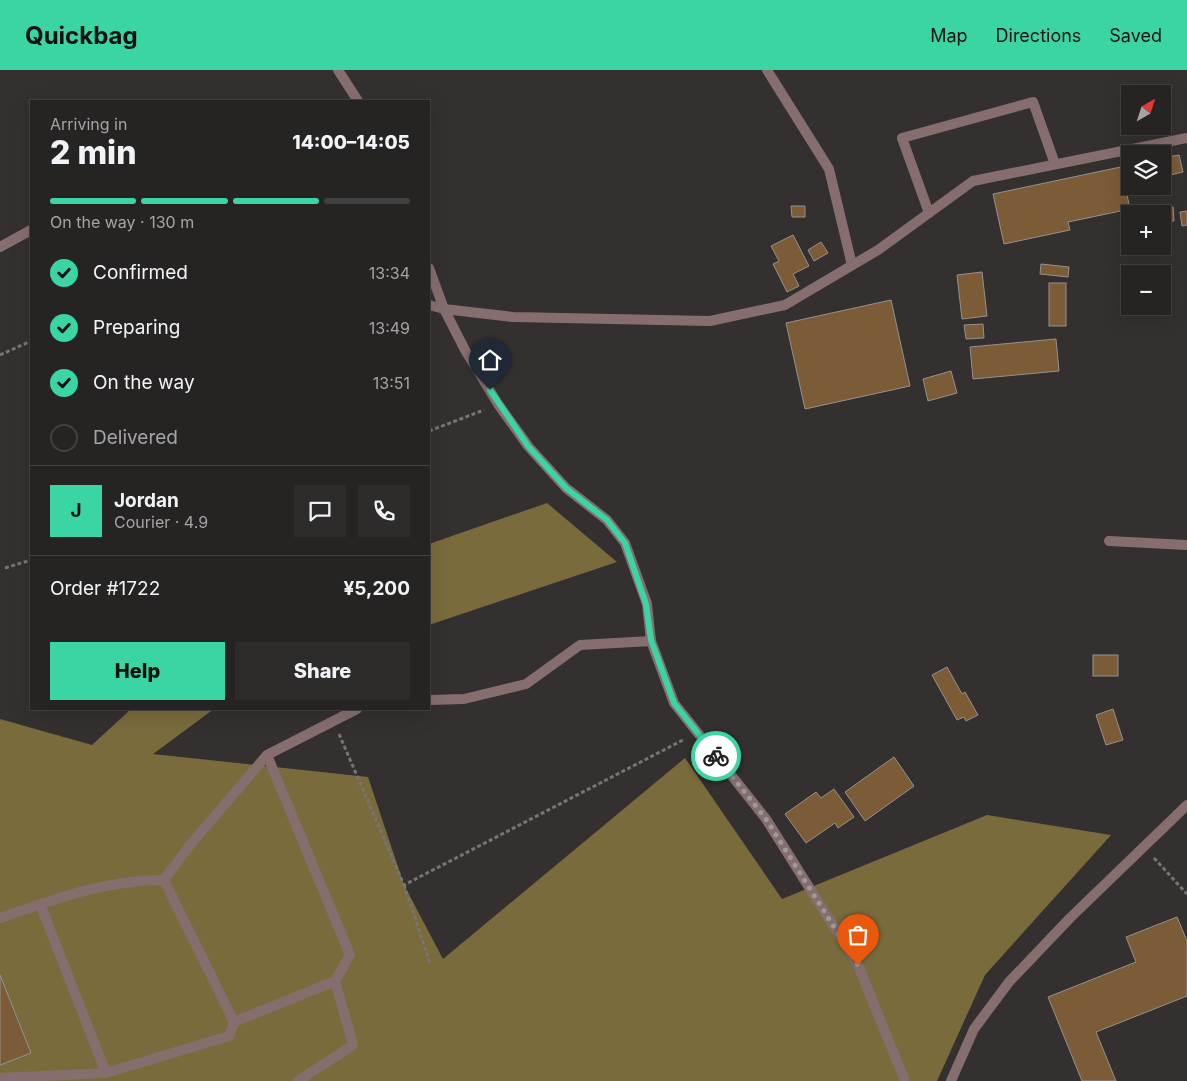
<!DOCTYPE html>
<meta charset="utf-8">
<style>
:root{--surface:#262423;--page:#2e2c2b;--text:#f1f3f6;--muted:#a4a4a6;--line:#424141;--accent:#3ad4a5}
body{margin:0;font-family:Inter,sans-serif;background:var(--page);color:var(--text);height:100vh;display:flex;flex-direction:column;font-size:19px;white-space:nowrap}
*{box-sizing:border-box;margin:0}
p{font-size:16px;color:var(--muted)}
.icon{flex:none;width:28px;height:28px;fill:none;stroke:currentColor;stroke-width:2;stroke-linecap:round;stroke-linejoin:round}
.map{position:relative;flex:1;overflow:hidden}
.panel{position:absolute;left:30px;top:30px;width:400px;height:610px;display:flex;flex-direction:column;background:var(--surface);border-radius:0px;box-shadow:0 5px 20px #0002,0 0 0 1px var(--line)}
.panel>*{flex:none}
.needle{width:32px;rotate:39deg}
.fabs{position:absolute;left:1121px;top:15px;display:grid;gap:10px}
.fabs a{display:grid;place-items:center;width:50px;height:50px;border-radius:0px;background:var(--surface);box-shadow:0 5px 20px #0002,0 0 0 1px var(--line);font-size:25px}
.pin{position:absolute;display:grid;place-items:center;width:42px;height:42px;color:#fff;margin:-51px -21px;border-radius:50% 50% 50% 0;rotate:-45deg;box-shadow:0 0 5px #0007}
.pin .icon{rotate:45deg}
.courier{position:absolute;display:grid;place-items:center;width:50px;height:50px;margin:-25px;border:4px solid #3ad4a5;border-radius:50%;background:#fff;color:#222;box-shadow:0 1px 6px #0007}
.headline em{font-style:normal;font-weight:800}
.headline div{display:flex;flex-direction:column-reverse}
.headline{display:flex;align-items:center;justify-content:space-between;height:85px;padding:0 20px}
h1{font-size:32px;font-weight:800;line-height:38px}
.bar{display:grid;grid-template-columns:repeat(4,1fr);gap:8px 5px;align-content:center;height:60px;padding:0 20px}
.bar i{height:6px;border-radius:4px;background:var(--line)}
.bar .selected{background:var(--accent)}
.bar p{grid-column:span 4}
.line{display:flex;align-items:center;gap:12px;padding:0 20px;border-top:1px solid var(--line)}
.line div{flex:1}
.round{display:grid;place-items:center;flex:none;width:52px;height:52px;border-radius:0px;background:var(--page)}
ol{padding:0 20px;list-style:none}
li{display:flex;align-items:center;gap:15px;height:55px}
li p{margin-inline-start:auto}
li .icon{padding:5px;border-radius:50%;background:var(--accent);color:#111;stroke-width:4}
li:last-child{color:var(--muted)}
li i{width:28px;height:28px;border:2px solid var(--line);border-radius:50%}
.action{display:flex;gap:10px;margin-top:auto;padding:10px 20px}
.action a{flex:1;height:58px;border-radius:0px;background:var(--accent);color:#111;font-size:20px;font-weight:800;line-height:58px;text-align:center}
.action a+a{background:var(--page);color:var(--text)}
header{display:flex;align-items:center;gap:30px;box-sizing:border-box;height:70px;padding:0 25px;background:var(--accent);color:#111}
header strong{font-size:24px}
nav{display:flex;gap:28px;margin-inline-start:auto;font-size:18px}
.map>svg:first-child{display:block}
.forest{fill:#7a6b3d}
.building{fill:#7c5b37;stroke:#95928f}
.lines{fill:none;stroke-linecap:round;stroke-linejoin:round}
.path{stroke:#777473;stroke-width:3;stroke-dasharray:4 2.5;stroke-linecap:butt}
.service{stroke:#866e6f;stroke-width:10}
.minor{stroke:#866e6f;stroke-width:10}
.tertiary{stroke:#866e6f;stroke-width:10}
.done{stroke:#9d9b9a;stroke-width:5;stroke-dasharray:0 9}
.route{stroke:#3ad4a5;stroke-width:6}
</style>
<header>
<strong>Quickbag</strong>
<nav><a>Map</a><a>Directions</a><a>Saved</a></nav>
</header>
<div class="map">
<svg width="1187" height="1011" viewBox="0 0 1187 1011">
<rect width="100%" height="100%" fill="#33302f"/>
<g class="forest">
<polygon points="547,433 617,492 429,555 429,474"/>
<polygon points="131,639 214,639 153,684 368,707 404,815 443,889 685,688 782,829 987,745 1111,765 985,905 937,1011 0,1011 0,649 92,675"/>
</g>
<g class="building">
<polygon points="1179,85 1183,102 1162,107 1162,88"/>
<polygon points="1130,95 1130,114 1125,115 1130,139 1068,152 1070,160 1004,174 993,124"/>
<polygon points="791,136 805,136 805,147 792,147"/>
<polygon points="1173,137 1174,151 1162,152 1162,144 1158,144 1158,139"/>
<polygon points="1187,141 1187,155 1182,156 1180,142"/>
<polygon points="793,165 809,196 793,204 799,216 787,222 773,194 779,191 771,176"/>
<polygon points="821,172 828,183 814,191 808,180"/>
<polygon points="1041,194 1069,197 1068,207 1040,204"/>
<polygon points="982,202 987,246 962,249 957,205"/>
<rect x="1049" y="213" width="17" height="43"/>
<polygon points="891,230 910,316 805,339 786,253"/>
<polygon points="983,254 984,268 966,269 964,255"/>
<polygon points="1056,269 1059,301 973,309 970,277"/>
<polygon points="951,301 957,323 928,331 923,309"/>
<rect x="1093" y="585" width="25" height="21"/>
<polygon points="947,597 962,624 965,622 978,645 966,651 964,647 957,650 932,605"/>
<polygon points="1113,639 1123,670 1106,675 1096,645"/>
<polygon points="894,687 914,716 865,751 845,722"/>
<polygon points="834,719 854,747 838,758 835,753 806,773 785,744 816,722 821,728"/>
<polygon points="1177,847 1187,871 1187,926 1096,962 1116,1011 1082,1011 1048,927 1136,892 1126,867"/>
<polygon points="0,905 31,983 0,995"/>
</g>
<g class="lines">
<g class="path">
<polyline points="0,285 31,271"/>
<polyline points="429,361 484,340"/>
<polyline points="5,498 31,490"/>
<polyline points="339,664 404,815 683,670"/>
<polyline points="1154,788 1187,824"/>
<polyline points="404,815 430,893"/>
</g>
<g class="service">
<polyline points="767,0 829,99 852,195"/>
<polyline points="929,143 902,68 1033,32 1055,94"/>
<polyline points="1109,471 1187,475"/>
<polyline points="267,685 350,885 335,911 353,975 298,1011"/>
<polyline points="164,810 234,952"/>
<polyline points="40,834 106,1003"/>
<polyline points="0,1008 106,1003 229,966 234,952 335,911"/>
</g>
<g class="minor">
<polyline points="0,177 31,160"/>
<polyline points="429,235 444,239 513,247 710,251 785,235 878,180 973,111 1187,68"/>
<polyline points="429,630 464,629 526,614 580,575 651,571"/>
<path d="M 0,848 C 52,830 109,809 164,810 L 190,775 L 267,685 L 357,639"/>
</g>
<g class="tertiary">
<polyline points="338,0 358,31"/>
<polyline points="429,198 444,239 465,280 498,334 528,376 566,418 607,450 625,473 647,534 651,571 674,633 766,749 858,895 905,1011"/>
<polyline points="951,1011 974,959 1009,912 1070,848 1187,735"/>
</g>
</g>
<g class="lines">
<polyline class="done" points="716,686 766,749 858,895"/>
<polyline class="route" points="490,320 528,376 566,418 607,450 625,473 646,534 651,570 674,633 716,686"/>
</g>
</svg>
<div class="fabs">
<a><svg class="needle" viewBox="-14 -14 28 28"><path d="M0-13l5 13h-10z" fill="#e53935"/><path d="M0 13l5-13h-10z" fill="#a4a4a6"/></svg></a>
<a><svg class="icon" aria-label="layers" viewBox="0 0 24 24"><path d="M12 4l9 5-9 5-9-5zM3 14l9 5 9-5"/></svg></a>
<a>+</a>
<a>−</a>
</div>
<div class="pin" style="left:858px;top:895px;background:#ea580c"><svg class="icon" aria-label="bag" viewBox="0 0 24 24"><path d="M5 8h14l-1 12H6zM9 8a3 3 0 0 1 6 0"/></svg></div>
<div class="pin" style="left:490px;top:320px;background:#1f2937"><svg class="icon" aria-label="home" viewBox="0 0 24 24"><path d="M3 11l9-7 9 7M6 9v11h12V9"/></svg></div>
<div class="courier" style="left:716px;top:686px"><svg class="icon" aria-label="bike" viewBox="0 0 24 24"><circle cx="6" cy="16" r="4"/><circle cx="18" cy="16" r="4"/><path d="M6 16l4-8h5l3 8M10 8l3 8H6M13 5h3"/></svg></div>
<section class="panel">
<div class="headline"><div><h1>2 min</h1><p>Arriving in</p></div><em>14:00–14:05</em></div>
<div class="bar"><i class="selected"></i><i class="selected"></i><i class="selected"></i><i></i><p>On the way · 130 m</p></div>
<ol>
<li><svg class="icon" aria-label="check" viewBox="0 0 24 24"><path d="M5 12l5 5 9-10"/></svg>Confirmed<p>13:34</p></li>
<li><svg class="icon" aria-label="check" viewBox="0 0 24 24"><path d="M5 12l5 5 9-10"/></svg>Preparing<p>13:49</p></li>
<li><svg class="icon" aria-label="check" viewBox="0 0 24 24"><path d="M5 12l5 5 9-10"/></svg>On the way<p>13:51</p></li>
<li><i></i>Delivered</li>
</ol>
<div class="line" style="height:90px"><b class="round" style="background:var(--accent);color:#111">J</b><div><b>Jordan</b><p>Courier · 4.9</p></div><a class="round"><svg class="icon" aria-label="chat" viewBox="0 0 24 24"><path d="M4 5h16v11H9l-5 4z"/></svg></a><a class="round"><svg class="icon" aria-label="phone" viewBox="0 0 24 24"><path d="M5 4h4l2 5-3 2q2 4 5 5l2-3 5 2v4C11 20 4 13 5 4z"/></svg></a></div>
<div class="line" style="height:65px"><div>Order #1722</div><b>¥5,200</b></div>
<div class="action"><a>Help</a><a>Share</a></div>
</section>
</div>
